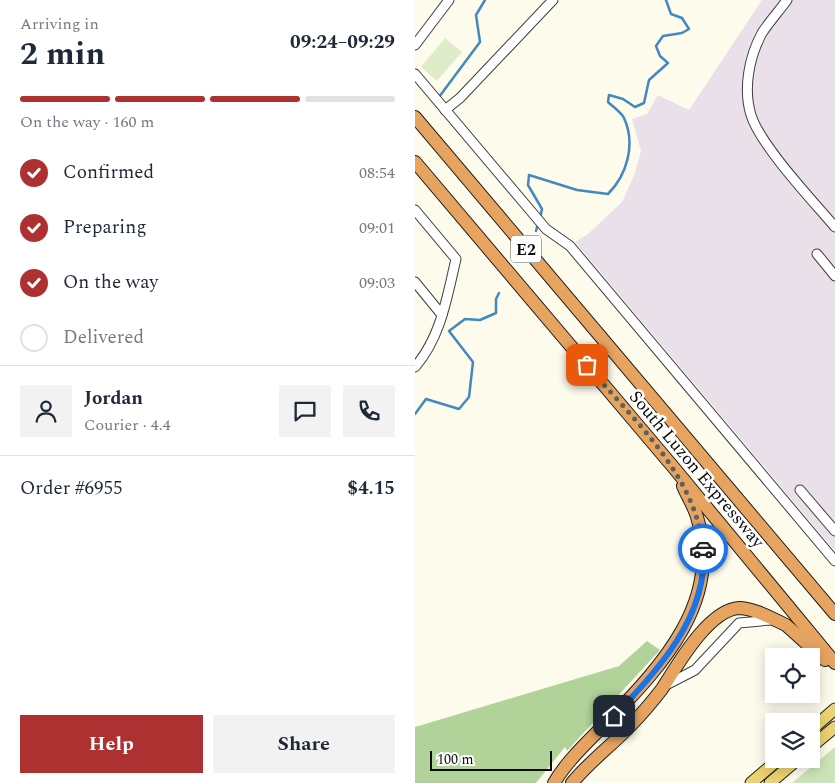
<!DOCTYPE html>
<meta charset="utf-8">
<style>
:root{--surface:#fff;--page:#f2f2f3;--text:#1f2937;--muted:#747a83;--line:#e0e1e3;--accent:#ae3131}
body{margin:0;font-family:Spectral,serif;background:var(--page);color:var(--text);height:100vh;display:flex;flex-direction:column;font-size:19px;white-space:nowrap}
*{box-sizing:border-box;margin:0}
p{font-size:16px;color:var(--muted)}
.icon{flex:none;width:28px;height:28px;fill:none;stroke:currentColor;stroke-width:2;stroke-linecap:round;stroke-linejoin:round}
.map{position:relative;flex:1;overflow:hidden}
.details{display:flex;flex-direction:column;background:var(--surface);width:415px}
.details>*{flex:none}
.tools{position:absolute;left:350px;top:648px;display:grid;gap:10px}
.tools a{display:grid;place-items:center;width:55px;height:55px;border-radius:0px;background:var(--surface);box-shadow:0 2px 12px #0003;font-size:25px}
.scale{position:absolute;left:15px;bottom:12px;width:122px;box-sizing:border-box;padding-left:5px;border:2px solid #0c0c0c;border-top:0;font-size:14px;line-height:18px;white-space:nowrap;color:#0c0c0c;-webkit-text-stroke:4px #fff;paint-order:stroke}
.pin{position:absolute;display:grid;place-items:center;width:42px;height:42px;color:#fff;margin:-21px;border-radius:10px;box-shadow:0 2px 8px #0006}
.courier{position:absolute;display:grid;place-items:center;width:50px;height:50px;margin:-25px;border:4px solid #1a73e8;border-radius:50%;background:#fff;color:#222;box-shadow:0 1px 6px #0007}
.summary em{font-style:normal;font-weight:700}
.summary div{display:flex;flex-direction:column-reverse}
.summary{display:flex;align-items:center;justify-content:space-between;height:85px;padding:0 20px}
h1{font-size:32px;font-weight:700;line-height:38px}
.bar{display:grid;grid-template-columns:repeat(4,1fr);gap:8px 5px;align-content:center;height:60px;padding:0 20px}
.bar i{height:6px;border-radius:4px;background:var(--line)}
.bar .current{background:var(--accent)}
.bar p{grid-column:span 4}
.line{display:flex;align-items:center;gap:12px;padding:0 20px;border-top:1px solid var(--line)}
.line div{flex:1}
.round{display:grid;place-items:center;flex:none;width:52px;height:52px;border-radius:0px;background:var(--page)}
ol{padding:0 20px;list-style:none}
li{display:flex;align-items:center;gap:15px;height:55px}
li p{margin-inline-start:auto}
li .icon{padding:5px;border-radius:50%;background:var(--accent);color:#fff;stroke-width:4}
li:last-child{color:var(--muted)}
li i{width:28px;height:28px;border:2px solid var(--line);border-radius:50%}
.cta{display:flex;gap:10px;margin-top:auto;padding:10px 20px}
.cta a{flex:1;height:58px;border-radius:0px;background:var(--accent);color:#fff;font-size:20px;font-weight:700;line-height:58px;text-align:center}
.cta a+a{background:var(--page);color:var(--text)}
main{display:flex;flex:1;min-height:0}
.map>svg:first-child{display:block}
.industrial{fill:#e9e0ea}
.green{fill:#cde4b9}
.forest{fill:#b1d39a}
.pitch{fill:#dfecca}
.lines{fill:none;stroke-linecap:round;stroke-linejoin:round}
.stream{stroke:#4388c0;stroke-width:2.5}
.minor-casing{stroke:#3f3f3f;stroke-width:11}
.major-casing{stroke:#1d1d1d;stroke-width:13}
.highway-casing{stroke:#1d1d1d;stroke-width:14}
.minor{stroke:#fff;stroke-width:9}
.major{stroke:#ecd36e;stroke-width:11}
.highway{stroke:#e7a461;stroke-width:12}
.done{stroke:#60605a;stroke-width:5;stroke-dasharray:0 9}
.route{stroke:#1a73e8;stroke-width:6}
.labels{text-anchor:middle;stroke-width:5;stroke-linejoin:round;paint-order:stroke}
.shield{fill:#fff;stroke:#555;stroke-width:1}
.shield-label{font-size:16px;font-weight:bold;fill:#0c0c0c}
.street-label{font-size:18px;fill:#0c0c0c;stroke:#fff}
</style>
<main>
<section class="details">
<div class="summary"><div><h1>2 min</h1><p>Arriving in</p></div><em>09:24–09:29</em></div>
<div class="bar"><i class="current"></i><i class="current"></i><i class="current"></i><i></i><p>On the way · 160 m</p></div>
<ol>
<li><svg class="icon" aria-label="check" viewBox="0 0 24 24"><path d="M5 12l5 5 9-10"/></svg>Confirmed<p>08:54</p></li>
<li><svg class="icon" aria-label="check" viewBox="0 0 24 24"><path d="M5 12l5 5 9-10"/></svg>Preparing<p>09:01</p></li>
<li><svg class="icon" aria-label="check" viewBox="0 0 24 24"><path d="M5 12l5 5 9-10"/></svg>On the way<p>09:03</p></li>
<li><i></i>Delivered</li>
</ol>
<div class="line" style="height:90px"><a class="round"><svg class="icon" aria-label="person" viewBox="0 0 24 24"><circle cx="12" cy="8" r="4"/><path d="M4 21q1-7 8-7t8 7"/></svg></a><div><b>Jordan</b><p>Courier · 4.4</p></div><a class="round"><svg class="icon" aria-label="chat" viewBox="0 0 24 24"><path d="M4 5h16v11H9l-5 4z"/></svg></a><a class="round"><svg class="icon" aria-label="phone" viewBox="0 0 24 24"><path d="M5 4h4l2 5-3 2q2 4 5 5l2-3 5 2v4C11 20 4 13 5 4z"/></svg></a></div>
<div class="line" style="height:65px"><div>Order #6955</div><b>$4.15</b></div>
<div class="cta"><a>Help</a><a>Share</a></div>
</section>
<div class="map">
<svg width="420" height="783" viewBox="0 0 420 783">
<rect width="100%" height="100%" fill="#fdfbec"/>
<polygon class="industrial" points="347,0 420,0 420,551 160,242 173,234 207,202 220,173 226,151 217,119 232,114 243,95 274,110"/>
<polygon class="green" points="420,747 420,783 377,783"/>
<polygon class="forest" points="232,641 245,650 152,751 150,747 121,783 0,783 0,727 204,666"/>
<polygon class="pitch" points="30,38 47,52 22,81 6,67"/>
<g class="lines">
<g class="stream">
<polyline points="24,97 65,42 61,15 70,0"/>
<path d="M 125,218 L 127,209 L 113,185 L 114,175 L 162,190 L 193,194 C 212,175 221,144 209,118 C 207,113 197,106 193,102 L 194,95 L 208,99 L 220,107 L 229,103 L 234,80 L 253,63 L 245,56 L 241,46 L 248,36 L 267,33 L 274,29 L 267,18 L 256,14 L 251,0"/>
<polyline points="121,231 123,223"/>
<polyline points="0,414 11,399 44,409 54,397 58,362 34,331 50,319 65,320 81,313 81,299 84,293"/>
</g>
<g class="minor-casing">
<g id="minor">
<path d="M 372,0 C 364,11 354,22 347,33 C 334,57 328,89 336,115 C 345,145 398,201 420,227"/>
<polyline points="0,45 34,0"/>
<polyline points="0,74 131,229 155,246 420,561"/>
<polyline points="30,110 45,98 138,0"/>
<path d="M 0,210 L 41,259 C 32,297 26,337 0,367"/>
<polyline points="402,254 420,276"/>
<polyline points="0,282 27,315"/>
<polyline points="385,490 420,531"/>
<polyline points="251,685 280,670 324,623 356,620"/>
</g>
</g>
<g class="major-casing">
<g id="major">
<polyline points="396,730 420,709"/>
<polyline points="396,747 420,727"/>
<polyline points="336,783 364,759"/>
<polyline points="355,783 383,759"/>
</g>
</g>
<g class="highway-casing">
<g id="highway">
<polyline points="0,117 420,614"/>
<polyline points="0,162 259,468 420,663"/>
<path d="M 139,783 C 153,759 175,740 194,720 C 248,665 308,599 282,517 C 279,506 272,496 268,486"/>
<path d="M 157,783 C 174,762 196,746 214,727 C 226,715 237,702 247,689 C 262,666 293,610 324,608 C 339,608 358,619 371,625 L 410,660"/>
</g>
</g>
<use href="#minor" class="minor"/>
<use href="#major" class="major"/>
<use href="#highway" class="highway"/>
</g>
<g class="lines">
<path class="done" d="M 172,365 C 217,419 281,474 288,549"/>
<path class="route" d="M 199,716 C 242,671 294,616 288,549"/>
</g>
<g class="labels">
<rect class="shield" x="96" y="235.5" width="30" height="27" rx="4"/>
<g class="shield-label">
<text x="111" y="255">E2</text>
</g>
<g class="street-label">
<text transform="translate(282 469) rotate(50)" y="6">South Luzon Expressway</text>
</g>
</g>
</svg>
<div class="tools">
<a><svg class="icon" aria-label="locate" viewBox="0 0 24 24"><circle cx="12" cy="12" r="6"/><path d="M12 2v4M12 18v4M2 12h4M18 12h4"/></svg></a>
<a><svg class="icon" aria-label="layers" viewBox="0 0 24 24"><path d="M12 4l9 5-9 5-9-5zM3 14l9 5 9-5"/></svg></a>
</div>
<div class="scale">100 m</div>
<div class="pin" style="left:172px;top:365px;background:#ea580c"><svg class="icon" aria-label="bag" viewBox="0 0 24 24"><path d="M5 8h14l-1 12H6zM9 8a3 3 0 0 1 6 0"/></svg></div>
<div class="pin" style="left:199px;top:716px;background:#1f2937"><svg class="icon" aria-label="home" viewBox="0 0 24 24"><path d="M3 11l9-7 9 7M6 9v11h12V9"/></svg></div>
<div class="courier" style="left:288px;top:549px"><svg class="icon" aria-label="car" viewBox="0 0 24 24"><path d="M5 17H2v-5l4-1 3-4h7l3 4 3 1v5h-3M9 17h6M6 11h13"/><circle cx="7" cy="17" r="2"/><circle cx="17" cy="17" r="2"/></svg></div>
</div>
</main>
